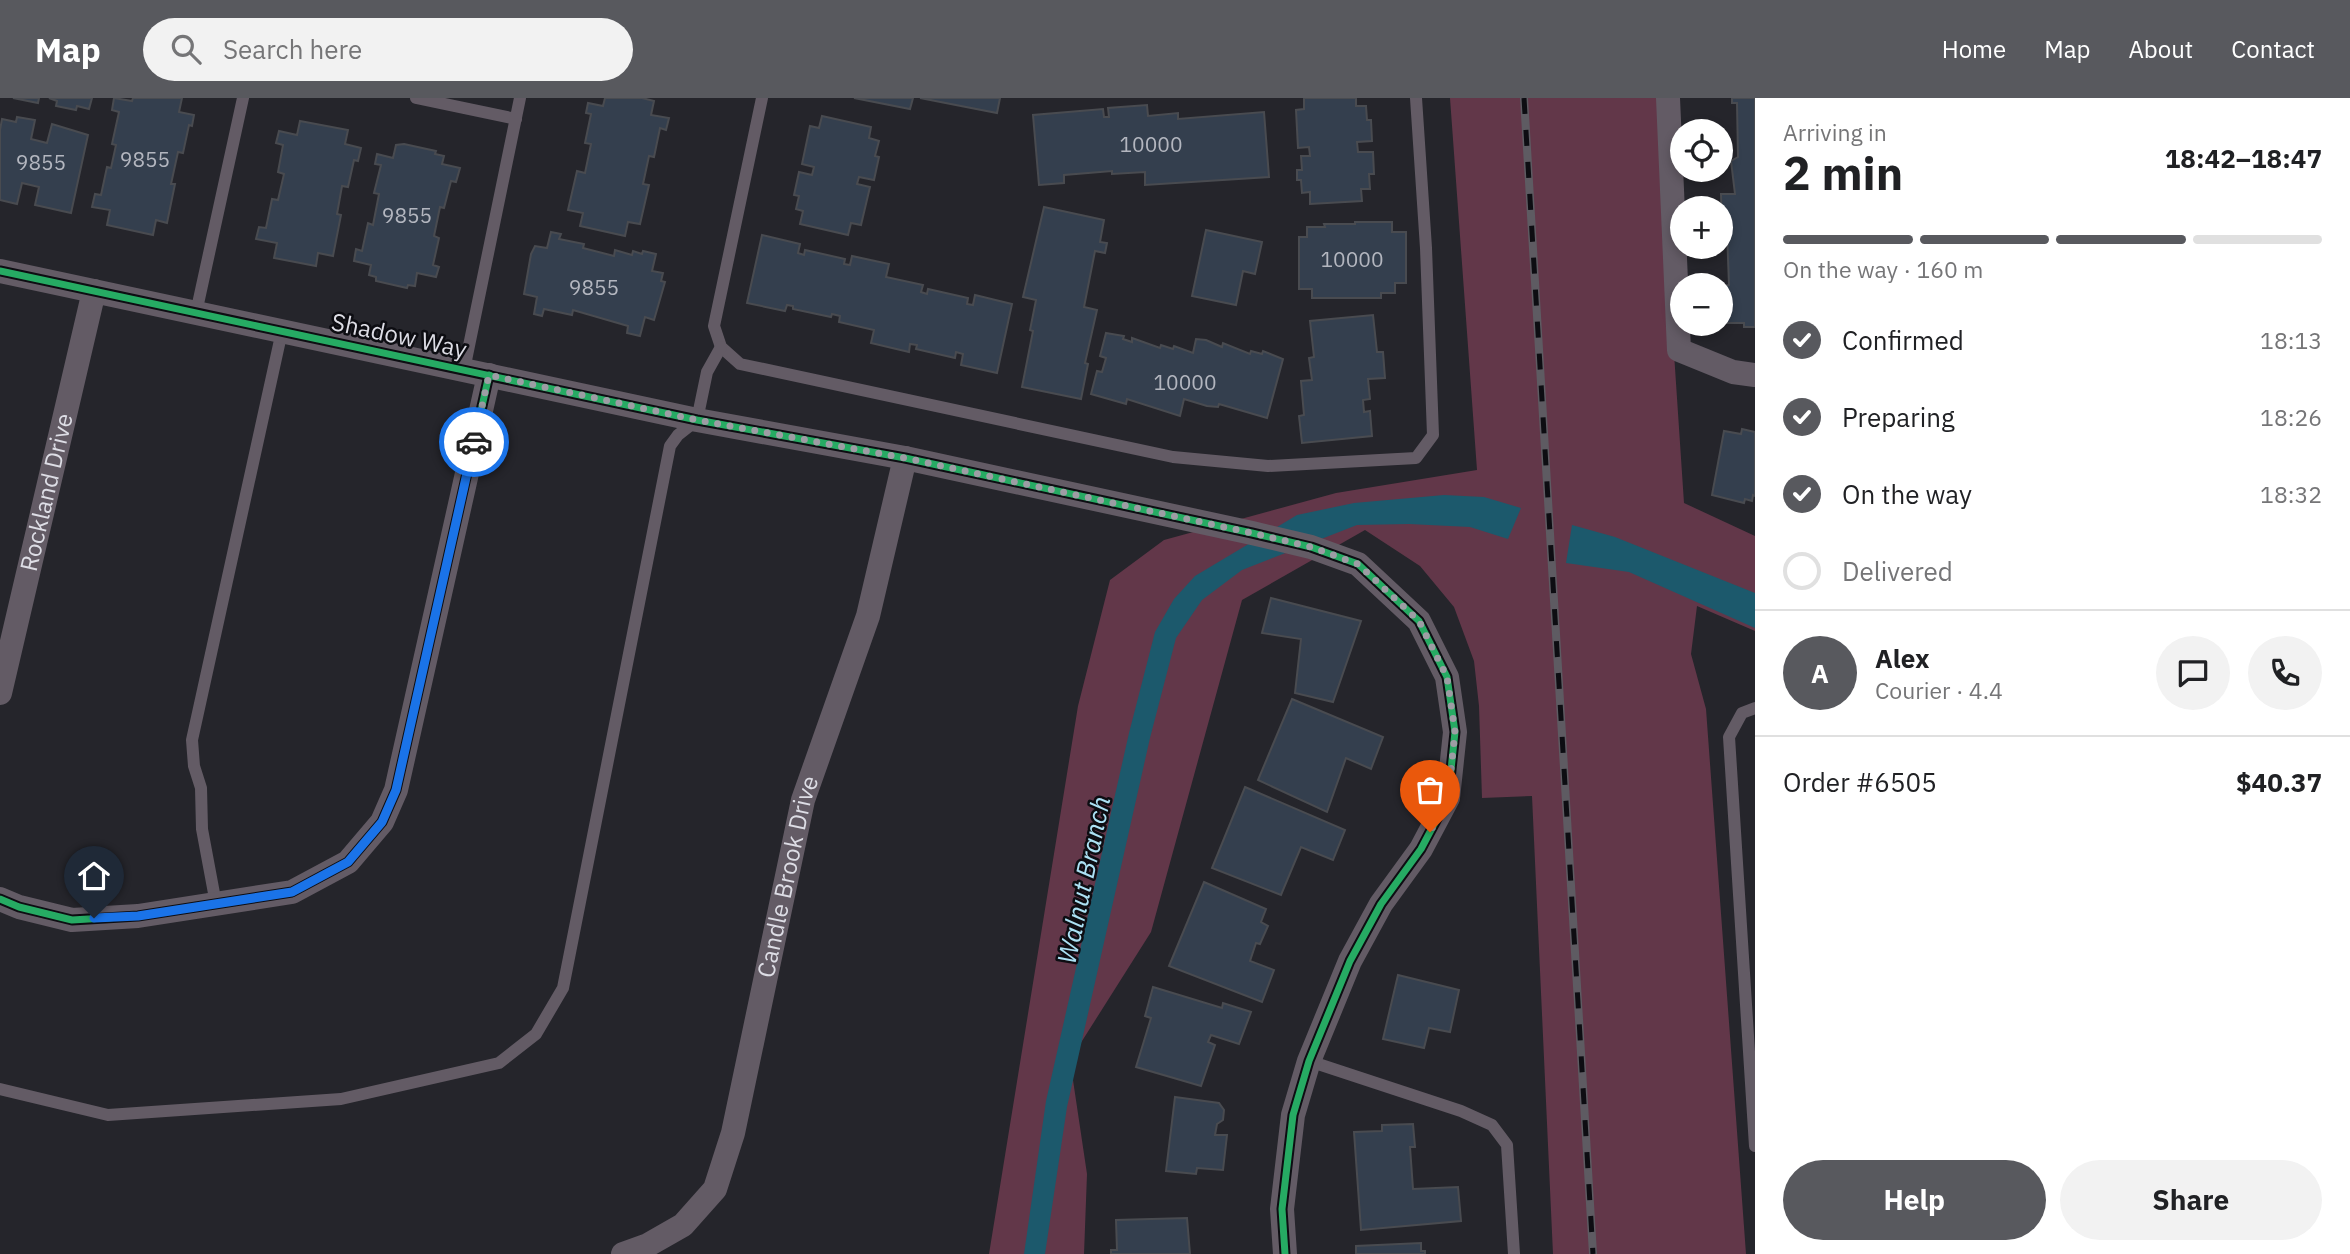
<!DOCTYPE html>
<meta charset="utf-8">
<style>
:root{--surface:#fff;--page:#f2f2f2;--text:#202124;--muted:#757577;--line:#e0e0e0;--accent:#58595e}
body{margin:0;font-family:"IBM Plex Sans",sans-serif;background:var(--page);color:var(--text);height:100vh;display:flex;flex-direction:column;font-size:26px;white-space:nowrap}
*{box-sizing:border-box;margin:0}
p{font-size:23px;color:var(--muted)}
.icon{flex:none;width:38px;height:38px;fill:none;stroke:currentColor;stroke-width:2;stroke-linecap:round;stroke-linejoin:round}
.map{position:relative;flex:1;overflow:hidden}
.panel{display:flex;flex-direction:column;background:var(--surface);width:595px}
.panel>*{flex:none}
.controls{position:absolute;left:1670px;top:21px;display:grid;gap:14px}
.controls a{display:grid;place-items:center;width:63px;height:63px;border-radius:50%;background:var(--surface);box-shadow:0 4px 10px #0003;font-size:35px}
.pin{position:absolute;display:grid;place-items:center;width:60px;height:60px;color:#fff;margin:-72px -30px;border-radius:50% 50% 50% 0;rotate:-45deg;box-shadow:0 0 7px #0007}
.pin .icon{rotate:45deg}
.courier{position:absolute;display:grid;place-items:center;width:70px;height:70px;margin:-35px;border:5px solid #1a73e8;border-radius:50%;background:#fff;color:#222;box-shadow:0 2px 9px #0007}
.head em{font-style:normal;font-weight:800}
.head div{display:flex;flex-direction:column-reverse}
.head{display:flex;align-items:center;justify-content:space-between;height:119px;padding:0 28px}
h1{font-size:46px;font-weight:800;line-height:52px}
.bar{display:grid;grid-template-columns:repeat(4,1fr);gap:10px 7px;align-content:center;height:84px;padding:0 28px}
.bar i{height:9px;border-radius:5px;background:var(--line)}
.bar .current{background:var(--accent)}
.bar p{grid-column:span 4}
.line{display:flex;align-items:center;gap:18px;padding:0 28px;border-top:2px solid var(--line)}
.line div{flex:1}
.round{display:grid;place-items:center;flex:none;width:74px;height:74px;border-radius:37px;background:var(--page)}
ol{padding:0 28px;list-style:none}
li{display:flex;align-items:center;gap:21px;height:77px}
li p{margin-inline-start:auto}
li .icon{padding:7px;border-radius:50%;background:var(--accent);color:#fff;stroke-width:4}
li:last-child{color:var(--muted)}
li i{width:38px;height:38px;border:4px solid var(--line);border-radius:50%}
.button{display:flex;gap:14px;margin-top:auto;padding:14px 28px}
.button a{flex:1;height:80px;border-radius:42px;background:var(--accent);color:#fff;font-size:28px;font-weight:800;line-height:80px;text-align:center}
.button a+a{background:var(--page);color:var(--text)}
header{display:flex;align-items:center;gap:42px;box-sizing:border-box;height:98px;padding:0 35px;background:var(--accent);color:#fff}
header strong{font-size:33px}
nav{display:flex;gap:38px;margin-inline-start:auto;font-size:24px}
.search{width:490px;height:63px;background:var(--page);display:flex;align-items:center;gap:18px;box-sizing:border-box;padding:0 24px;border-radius:38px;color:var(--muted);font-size:26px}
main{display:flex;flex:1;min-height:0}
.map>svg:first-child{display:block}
.green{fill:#623749}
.water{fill:#1c596c}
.building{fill:#343f4e;stroke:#494b50;stroke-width:2}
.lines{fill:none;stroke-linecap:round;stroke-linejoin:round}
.lane{stroke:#635b65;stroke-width:12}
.street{stroke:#635b65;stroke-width:24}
.rail-casing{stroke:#5e5b62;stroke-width:8}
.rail{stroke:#0d0d12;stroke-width:5;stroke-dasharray:16;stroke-linecap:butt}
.cycleway-casing{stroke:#0d0d12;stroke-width:11}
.cycleway{stroke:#26ab63;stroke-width:7}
.done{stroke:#9d9da4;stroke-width:7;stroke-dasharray:0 12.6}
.route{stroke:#1a73e8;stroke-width:9}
.labels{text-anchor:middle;stroke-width:5;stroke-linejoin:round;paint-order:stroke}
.number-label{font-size:21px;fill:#b3b6bf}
.street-label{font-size:24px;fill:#dddde5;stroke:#0d0d12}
.water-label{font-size:26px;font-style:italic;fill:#ade2f5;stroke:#0d0d12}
</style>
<header>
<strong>Map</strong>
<div class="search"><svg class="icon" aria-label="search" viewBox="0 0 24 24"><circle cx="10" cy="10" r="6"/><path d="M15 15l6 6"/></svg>Search here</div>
<nav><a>Home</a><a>Map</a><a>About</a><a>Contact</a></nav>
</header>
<main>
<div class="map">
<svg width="1755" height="1156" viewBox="0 0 1755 1156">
<rect width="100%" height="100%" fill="#25252b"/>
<polygon class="green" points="1450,0 1657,0 1684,405 1755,438 1755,533 1697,508 1691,556 1706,611 1746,1156 1553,1156 1532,698 1482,700 1479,608 1474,563 1454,509 1420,468 1365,432 1242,502 1151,834 1070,962 1087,1076 1084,1156 989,1156 1078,608 1110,482 1164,442 1336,395 1477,372"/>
<g class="water">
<polygon points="1444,397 1484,399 1521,410 1508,441 1470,429 1409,426 1357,427 1242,472 1202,502 1176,540 1150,640 1067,1009 1045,1156 1024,1156 1046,1003 1129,635 1155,534 1174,501 1195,478 1297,417 1354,405"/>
<polygon points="1572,427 1615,439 1755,495 1755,530 1629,474 1566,465"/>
</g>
<g class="building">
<polygon points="13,0 39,0 38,5"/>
<polygon points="49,0 92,0 89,11 77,8 76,12 56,8 57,3"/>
<polygon points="114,0 132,3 133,0 182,0 179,14 194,17 192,28 189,27 183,55 178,54 171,86 175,86 167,125 156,122 153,137 107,127 110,112 92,109 95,96 101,97 107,69 111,70 116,47 112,46 119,14 112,12"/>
<polygon points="605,0 642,0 654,3 651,17 669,20 666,32 660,30 654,59 649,58 643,86 649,87 640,126 628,124 625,138 580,128 583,115 568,112 577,73 585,75 591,46 585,45 591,16 586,15 588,5 603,8"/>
<polygon points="854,0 913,0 910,11"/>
<polygon points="920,0 1000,0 997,15"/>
<polygon points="1304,0 1356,0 1356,8 1366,8 1367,22 1371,22 1372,43 1357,44 1358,54 1373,54 1374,76 1369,76 1370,91 1361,91 1362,103 1310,106 1310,94 1302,95 1301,82 1297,82 1297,72 1302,72 1301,58 1310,58 1309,49 1298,50 1296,12 1304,11"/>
<polygon points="1732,0 1755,0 1755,229 1744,229 1744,225 1723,225 1722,188 1729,187 1727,133 1722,133 1721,96 1735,96 1731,63 1738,59 1737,5 1732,5"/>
<polygon points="1147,7 1148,18 1178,15 1178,21 1264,14 1269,79 1145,87 1145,74 1112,76 1112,73 1064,77 1064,85 1039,87 1033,17 1103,11 1104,19 1109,19 1108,10"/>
<polygon points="822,18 871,29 869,40 879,43 875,58 879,59 874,82 859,79 857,86 870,89 861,127 851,125 848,137 800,126 803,113 796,111 799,98 794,97 799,74 812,77 814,69 802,66 810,28 819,30"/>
<polygon points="17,19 35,22 31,41 47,45 52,26 88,37 71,115 35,107 39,89 22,85 17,106 0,102 0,32 2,21 16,24"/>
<polygon points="300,23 348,32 345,46 361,50 358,63 354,62 348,89 342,88 337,116 341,117 333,158 318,155 316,168 274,160 277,145 256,141 259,129 266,130 272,101 278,102 284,76 278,74 283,47 276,45 279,33 297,37"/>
<polygon points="404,46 436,53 435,56 444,58 442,66 460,70 456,84 451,83 444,110 440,109 434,138 439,140 433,167 439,169 436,179 417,175 415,188 408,187 407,190 376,183 376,179 369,177 371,167 354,163 356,151 362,153 368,125 373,127 379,96 374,95 381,67 375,66 377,56 393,60 396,47"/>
<polygon points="1044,109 1104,122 1100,144 1107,145 1105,155 1095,153 1084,209 1097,212 1085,265 1088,266 1081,301 1022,289 1033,233 1030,232 1036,202 1023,199"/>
<polygon points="1355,124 1392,124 1392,134 1406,134 1406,185 1395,185 1395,195 1381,195 1381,200 1312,200 1312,191 1299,191 1299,139 1307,139 1307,129 1325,129 1324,126 1355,126"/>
<polygon points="1206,132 1262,144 1255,176 1243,173 1236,207 1192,198"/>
<polygon points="551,134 561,136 559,141 584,146 583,150 614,158 615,152 632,157 633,153 642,156 643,153 656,156 652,173 663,175 661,183 665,184 654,222 645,219 640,238 627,235 628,228 573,212 572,217 544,211 542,218 534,216 537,199 524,196 531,156 535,148 547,150"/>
<polygon points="762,137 800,146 798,155 804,157 805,152 845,161 844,166 850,167 852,158 889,166 886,179 923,187 921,194 927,196 928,191 968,200 967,206 973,207 975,197 1012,206 997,275 961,267 963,256 956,254 955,260 916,251 917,247 910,246 909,254 871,245 874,232 839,224 840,218 832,216 831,219 793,211 793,208 787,207 785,213 747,205"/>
<polygon points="1373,217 1377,254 1383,254 1385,280 1368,281 1370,301 1363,302 1364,314 1370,313 1372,338 1302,345 1299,318 1304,317 1301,283 1312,282 1309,260 1314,259 1310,223"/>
<polygon points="1106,235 1124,238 1123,241 1132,244 1132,240 1160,250 1161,247 1173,251 1174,248 1193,255 1196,241 1206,242 1222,249 1223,245 1250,256 1251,253 1262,256 1263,253 1283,261 1267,320 1219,306 1218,309 1207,308 1184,301 1180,318 1127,301 1126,306 1091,296 1097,273 1102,274 1106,260 1100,258"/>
<polygon points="1742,331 1755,334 1755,398 1753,397 1752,403 1745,401 1744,405 1712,397 1724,333 1741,336"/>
<polygon points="1271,500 1361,523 1333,604 1295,595 1301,541 1262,535"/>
<polygon points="1292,601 1383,639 1371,671 1346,660 1327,714 1258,682"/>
<polygon points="1245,689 1345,732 1333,762 1301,749 1281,797 1212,770"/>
<polygon points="1204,784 1266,811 1261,824 1268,828 1260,846 1256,845 1250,863 1274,872 1262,904 1169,868"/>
<polygon points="1398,877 1459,892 1450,934 1429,930 1424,950 1383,941"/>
<polygon points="1153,889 1222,910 1223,905 1251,914 1239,946 1211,937 1208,944 1215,947 1201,988 1136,969 1151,920 1145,918"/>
<polygon points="1175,999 1219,1005 1224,1012 1223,1022 1217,1026 1215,1037 1227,1037 1223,1072 1197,1070 1196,1076 1166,1073"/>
<polygon points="1413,1026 1415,1049 1410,1049 1413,1091 1458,1089 1461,1123 1361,1132 1354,1034 1382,1033 1382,1027"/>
<polygon points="1187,1120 1190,1156 1111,1156 1111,1152 1117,1152 1116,1122"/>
<polygon points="1421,1145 1421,1153 1425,1153 1425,1156 1356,1156 1356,1148"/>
</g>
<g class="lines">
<g class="lane">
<polyline points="416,0 516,21"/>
<polyline points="762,0 714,228 721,249 740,266 1173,359 1268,368 1416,360 1433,337 1426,150 1416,0"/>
<polyline points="196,215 243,0"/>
<polyline points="464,272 520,0"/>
<polyline points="1755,610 1742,615 1729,639 1755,1048"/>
<polyline points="216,806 202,731 201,690 194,668 192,642 282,233"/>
<polyline points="1309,963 1461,1013 1492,1027 1507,1047 1514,1156"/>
<polyline points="0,991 108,1017 341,1001 499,965 536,936 563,890 670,348 678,337 697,322 707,274 721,249"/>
</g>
<g class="street">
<polyline points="1668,0 1679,252 1733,274 1755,277"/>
<polyline points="0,173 697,322 905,360 1252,435 1311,449 1358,466 1419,523 1447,579 1455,634 1448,700 1421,751 1381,806 1350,863 1309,963 1293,1017 1282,1111 1285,1156"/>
<path id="s1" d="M 0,595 L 94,193"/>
<polyline points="0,801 19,809 72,822 138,818 292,794 348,764 382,724 396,692 489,277"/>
<path id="s2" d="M 623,1156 L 648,1147 L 683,1127 L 715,1091 L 733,1035 L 803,702 L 868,518 L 905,360"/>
</g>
<g class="rail-casing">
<polyline id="rail" points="1524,0 1593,1156"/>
</g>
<use href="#rail" class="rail"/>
<g class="cycleway-casing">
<g id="cycleway">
<polyline points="0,173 697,322 905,360 1252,435 1311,449 1358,466 1419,523 1447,579 1455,634 1448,700 1421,751 1381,806 1350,863 1309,963 1293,1017 1282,1111 1285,1156"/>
<polyline points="0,801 19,809 72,822 138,818 292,794 348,764 382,724 396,692 489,277"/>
</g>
</g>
<use href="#cycleway" class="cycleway"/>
</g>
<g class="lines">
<polyline class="done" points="474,344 489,277 697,322 905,360 1252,435 1311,449 1358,466 1419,523 1447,579 1455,634 1448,700 1430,734"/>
<polyline class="route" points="94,820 138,818 292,794 348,764 382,724 396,692 474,344"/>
</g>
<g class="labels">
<g class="number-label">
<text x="1151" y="54">10000</text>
<text x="145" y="69">9855</text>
<text x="41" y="72">9855</text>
<text x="407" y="125">9855</text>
<text x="1352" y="169">10000</text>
<text x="594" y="197">9855</text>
<text x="1185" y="292">10000</text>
</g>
<g class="street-label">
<text transform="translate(399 238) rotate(12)" y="8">Shadow Way</text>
<text dy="8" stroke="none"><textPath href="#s1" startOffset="206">Rockland Drive</textPath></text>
<text dy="8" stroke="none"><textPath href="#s2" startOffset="436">Candle Brook Drive</textPath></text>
</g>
<g class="water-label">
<text transform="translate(1084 782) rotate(-78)" y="9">Walnut Branch</text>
</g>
</g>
</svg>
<div class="controls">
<a><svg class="icon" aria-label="locate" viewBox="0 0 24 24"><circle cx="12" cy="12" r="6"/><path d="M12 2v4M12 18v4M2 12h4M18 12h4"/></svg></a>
<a>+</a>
<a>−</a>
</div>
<div class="pin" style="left:1430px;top:734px;background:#ea580c"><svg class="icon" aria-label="bag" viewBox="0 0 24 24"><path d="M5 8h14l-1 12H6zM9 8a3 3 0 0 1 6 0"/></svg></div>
<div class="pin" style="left:94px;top:820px;background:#1f2937"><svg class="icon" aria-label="home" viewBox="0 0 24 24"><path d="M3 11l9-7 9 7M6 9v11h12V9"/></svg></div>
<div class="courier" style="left:474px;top:344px"><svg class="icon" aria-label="car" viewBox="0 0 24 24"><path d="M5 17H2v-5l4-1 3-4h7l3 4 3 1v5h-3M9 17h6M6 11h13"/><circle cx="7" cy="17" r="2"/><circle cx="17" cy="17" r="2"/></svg></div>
</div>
<section class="panel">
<div class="head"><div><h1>2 min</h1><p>Arriving in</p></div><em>18:42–18:47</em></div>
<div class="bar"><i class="current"></i><i class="current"></i><i class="current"></i><i></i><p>On the way · 160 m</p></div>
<ol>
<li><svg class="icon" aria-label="check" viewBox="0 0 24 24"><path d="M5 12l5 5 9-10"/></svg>Confirmed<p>18:13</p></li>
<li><svg class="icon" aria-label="check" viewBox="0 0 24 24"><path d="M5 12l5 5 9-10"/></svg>Preparing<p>18:26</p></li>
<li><svg class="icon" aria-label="check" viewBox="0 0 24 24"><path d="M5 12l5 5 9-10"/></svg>On the way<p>18:32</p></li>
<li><i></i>Delivered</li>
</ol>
<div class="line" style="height:126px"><b class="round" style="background:var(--accent);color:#fff">A</b><div><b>Alex</b><p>Courier · 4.4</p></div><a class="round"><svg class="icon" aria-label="chat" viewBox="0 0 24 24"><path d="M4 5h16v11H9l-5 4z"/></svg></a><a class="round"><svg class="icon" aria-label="phone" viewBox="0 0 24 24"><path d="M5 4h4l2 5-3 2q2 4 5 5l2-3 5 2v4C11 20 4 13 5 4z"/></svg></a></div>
<div class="line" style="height:91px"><div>Order #6505</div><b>$40.37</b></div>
<div class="button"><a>Help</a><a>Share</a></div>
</section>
</main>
